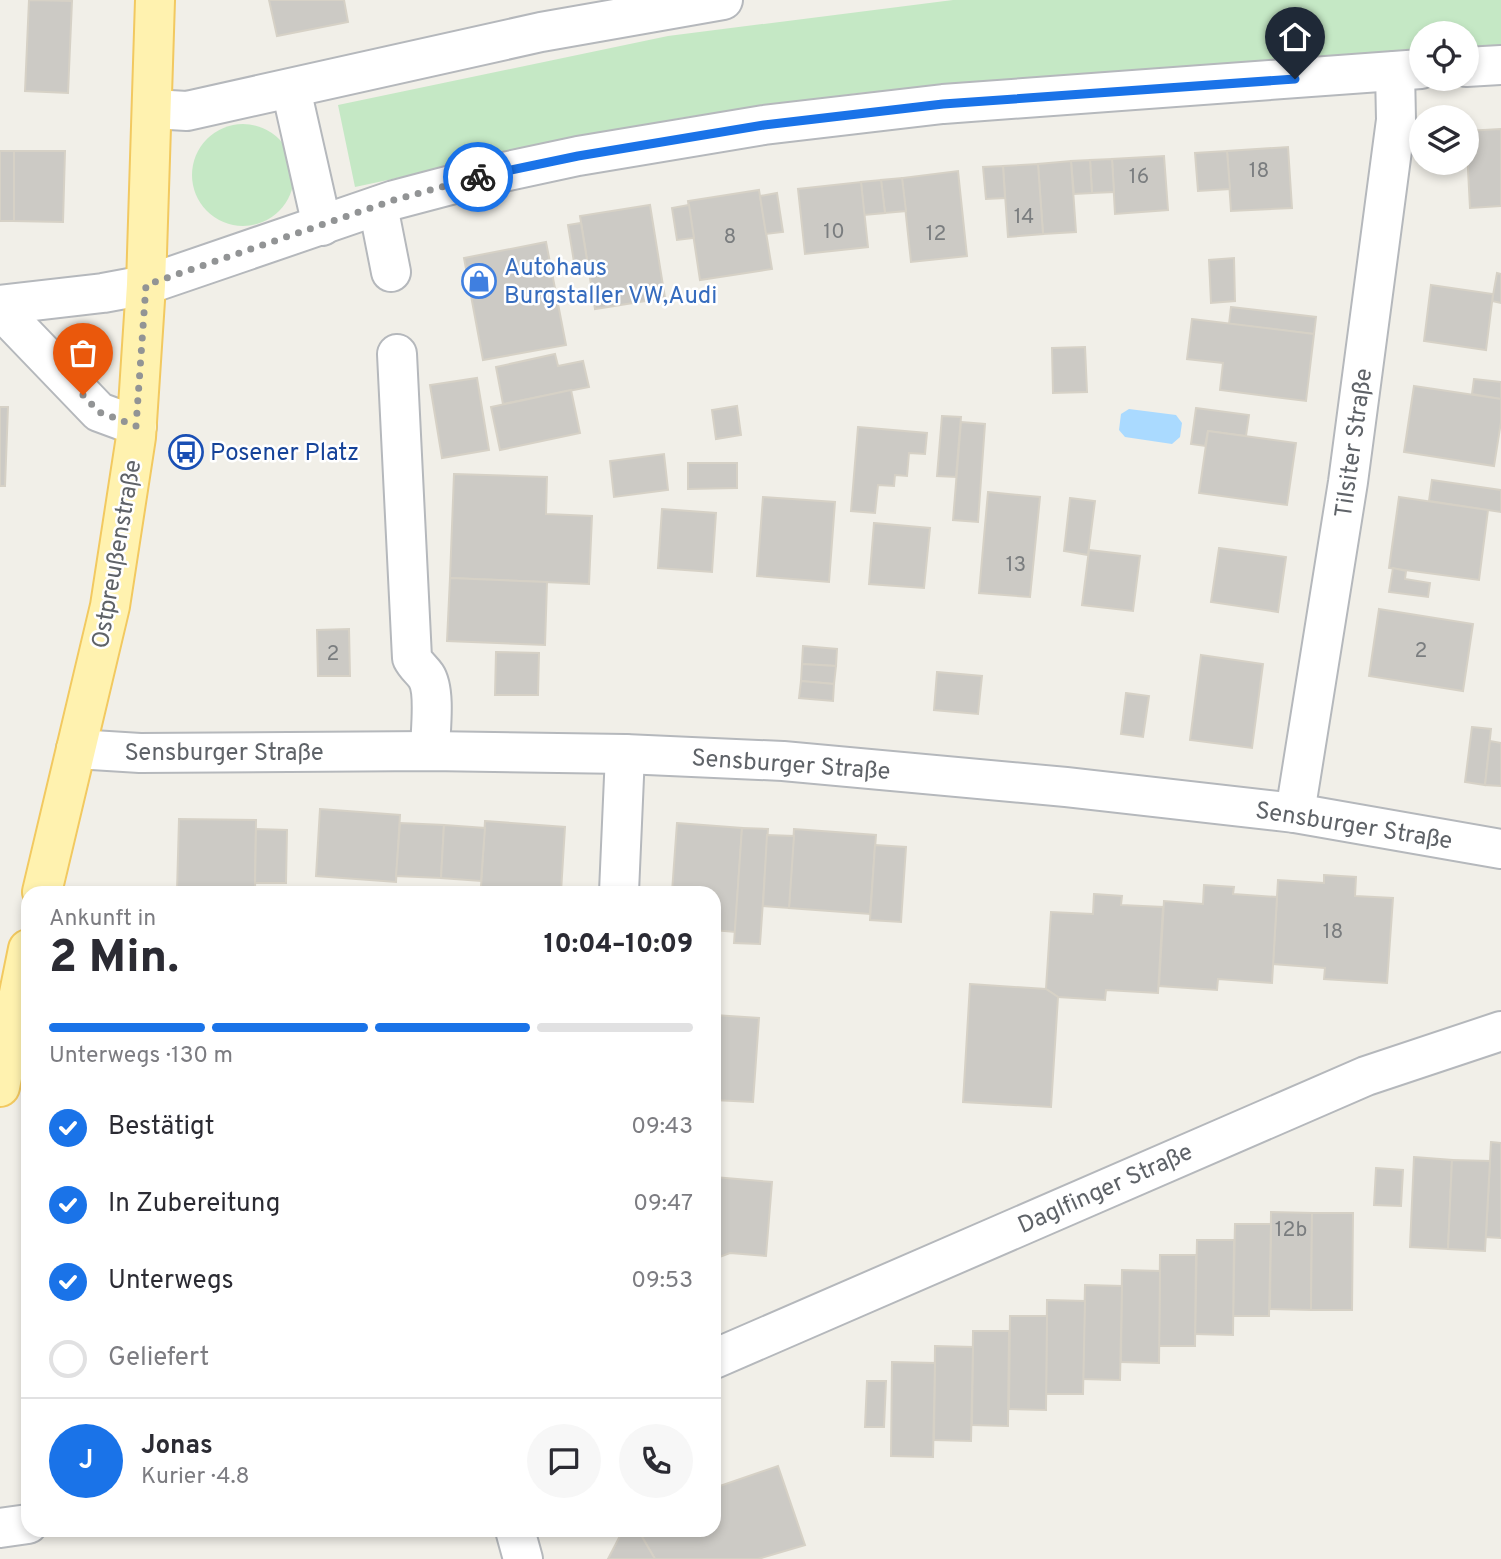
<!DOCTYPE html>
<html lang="de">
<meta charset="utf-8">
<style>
:root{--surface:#fff;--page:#f7f7f7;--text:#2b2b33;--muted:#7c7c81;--line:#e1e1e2;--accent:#1a73e8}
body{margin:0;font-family:Overpass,sans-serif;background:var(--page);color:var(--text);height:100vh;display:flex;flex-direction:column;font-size:26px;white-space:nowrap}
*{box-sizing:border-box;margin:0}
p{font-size:23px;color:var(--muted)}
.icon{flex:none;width:38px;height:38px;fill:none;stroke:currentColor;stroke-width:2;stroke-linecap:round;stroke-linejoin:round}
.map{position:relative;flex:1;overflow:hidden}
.side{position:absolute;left:21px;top:886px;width:700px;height:651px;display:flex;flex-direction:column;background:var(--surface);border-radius:21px;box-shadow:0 4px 10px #0003}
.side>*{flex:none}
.buttons{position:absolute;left:1409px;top:21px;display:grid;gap:14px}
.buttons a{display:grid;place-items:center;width:70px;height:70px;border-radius:50%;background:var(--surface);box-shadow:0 4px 10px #0003;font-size:35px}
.pin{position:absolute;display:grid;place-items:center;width:60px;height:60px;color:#fff;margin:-72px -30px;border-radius:50% 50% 50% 0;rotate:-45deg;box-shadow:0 0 7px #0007}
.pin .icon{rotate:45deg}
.courier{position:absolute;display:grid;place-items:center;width:70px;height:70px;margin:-35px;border:5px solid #1a73e8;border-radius:50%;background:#fff;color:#222;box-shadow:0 2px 9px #0007}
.headline em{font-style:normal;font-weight:800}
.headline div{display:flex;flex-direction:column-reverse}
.headline{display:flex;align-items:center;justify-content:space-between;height:119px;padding:0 28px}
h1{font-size:46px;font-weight:800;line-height:52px}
.bar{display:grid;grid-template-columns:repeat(4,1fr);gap:10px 7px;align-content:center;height:84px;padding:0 28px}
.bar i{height:9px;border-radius:5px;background:var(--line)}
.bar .selected{background:var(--accent)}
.bar p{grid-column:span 4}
.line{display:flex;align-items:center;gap:18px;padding:0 28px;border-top:2px solid var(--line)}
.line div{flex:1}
.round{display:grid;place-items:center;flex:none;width:74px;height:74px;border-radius:37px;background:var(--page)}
ol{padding:0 28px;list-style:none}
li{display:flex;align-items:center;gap:21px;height:77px}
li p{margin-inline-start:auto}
li .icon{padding:7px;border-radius:50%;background:var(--accent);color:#fff;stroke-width:4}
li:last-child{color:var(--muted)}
li i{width:38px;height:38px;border:4px solid var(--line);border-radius:50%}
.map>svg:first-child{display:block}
.green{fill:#c5e8c5}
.water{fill:#aadaff}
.building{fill:#cccac5;stroke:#d6d1c6;stroke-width:2}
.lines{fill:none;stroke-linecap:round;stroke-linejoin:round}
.minor-casing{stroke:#b5b8bc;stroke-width:42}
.major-casing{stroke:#f2c960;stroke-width:42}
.minor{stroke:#fff;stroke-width:38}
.major{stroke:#fff2af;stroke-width:38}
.done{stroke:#929495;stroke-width:7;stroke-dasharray:0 12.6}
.route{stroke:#1a73e8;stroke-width:9}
.labels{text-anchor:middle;stroke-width:5;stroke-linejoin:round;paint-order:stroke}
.number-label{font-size:21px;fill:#7a7d7f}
.shop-label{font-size:24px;fill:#366cbe;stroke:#fff;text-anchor:start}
.street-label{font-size:24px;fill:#5f6368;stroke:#fff}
.transit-label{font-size:24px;fill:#164399;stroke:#fff;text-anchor:start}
</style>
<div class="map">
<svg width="1501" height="1559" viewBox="0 0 1501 1559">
<rect width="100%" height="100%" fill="#f1efe8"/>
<g class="green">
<polygon points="953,0 1501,0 1501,47 1467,49 1466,33 1421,33 1421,51 1032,77 859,93 680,118 355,187 338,105 668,36"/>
<circle cx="243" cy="175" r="51"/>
</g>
<polygon class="water" points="1129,409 1176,415 1182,423 1180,437 1172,444 1125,437 1119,430 1121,414"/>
<g class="building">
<polygon points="29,0 72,1 68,93 25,91"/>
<polygon points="269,0 344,0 348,22 277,36"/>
<polygon points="1501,129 1501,206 1470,208 1466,131"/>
<polygon points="1288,147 1292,208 1231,211 1227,151"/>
<rect x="0" y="151" width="14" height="70"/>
<polygon points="14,151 65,151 63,222 14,221"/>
<polygon points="1227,151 1230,189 1198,191 1195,153"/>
<polygon points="1164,156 1168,210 1115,214 1112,159"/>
<polygon points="1112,159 1114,192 1092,193 1090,160"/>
<polygon points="1090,160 1092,193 1074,194 1071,161"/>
<polygon points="1071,161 1076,232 1043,234 1038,164"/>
<polygon points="1038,164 1043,234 1008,237 1003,166"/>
<polygon points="1003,166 1005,198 986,199 983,167"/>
<polygon points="958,171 967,256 911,262 902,178"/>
<polygon points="902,178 906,211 885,213 881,180"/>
<polygon points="881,180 885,213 864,215 861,182"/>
<polygon points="861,182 868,247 805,254 798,189"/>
<polygon points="759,190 772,269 700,280 688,201"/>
<polygon points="777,193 783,232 766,234 760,196"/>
<polygon points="650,205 665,298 595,309 580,216"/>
<polygon points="689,205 694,238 677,240 672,208"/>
<polygon points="581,223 587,260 574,262 568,225"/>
<polygon points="546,242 566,345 483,360 464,258"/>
<polygon points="1234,258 1235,301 1211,303 1209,260"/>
<polygon points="1497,273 1501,274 1501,303 1492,301"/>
<polygon points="1431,285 1493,294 1486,350 1424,341"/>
<polygon points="1231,307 1316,317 1314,334 1229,324"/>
<polygon points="1192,319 1314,334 1306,401 1220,390 1223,363 1187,359"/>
<polygon points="1085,347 1087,392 1053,393 1052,348"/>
<polygon points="555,354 558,366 583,361 589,387 503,404 496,367"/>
<polygon points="477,378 489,450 442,458 430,385"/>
<polygon points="1474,379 1501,382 1501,399 1472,394"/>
<polygon points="1414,386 1501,399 1501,422 1494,466 1404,452"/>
<polygon points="571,390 580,433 500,450 491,407"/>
<polygon points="737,406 741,435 716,439 712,410"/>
<polygon points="0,407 8,407 5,486 0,486"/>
<polygon points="1196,408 1249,415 1246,436 1208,431 1205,446 1191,444"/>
<polygon points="942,416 961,417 956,477 937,476"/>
<polygon points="961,422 985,424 978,522 953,520"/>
<polygon points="858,427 927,433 925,454 909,453 907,476 895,475 894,486 878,485 875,513 851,511"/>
<polygon points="1208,431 1296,443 1287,505 1199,493"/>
<polygon points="664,454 668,490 614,497 610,461"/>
<polygon points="688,463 737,463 737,488 688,489"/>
<polygon points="454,474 547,477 546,514 592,516 589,584 450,578"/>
<polygon points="1432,480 1501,490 1501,512 1429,501"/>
<polygon points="988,492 1040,497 1030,597 979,593"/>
<polygon points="763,497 835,502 829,582 757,576"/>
<polygon points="1399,497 1488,510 1479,580 1389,568"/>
<polygon points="1070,498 1095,501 1088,555 1064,551"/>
<polygon points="662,509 716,513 712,572 658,568"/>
<polygon points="874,523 930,528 924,588 869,584"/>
<polygon points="1219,548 1286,557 1278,612 1211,602"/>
<polygon points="1089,550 1140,556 1133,611 1082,605"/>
<polygon points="1393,568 1406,571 1405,579 1430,583 1428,597 1389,592"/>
<polygon points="450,578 547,582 545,645 447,641"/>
<polygon points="1379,609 1473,624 1463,691 1369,676"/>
<polygon points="349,629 350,676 318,676 317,630"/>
<polygon points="803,646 837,649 836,666 802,664"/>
<polygon points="496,652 539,653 538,695 495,695"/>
<polygon points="1201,655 1263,664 1252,748 1190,740"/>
<polygon points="802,664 836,666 834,684 801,681"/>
<polygon points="937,672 982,676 978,714 934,710"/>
<polygon points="801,681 834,684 833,701 799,698"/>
<polygon points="1126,693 1149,696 1143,737 1121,734"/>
<polygon points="1472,727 1491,729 1485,785 1465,782"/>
<polygon points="1490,741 1501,743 1501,786 1485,785"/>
<polygon points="320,809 400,815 396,882 316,876"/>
<polygon points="179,819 256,820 255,892 177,892"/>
<polygon points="485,821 565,827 561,892 481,887"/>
<polygon points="400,823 444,825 441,878 396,876"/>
<polygon points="677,823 742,828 735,932 714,930 714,892 672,892"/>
<polygon points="444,825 485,828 481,881 441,878"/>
<polygon points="742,828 768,829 760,944 734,943"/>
<polygon points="256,829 287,830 286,883 255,883"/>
<polygon points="794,829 876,835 870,914 789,908"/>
<polygon points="767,835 794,836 789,908 763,906"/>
<polygon points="875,845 906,847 901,922 870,920"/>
<polygon points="1324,875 1356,877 1355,896 1393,898 1387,983 1324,979 1325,968 1273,964 1278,880 1324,883"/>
<polygon points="1204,885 1234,887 1233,894 1277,897 1272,983 1218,979 1217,990 1159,986 1164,901 1203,904"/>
<polygon points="1094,894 1122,896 1121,905 1163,907 1158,993 1106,990 1105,1000 1058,997 1046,989 1051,912 1093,914"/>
<polygon points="970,984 1046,989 1058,997 1051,1107 963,1102"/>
<polygon points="714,1015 759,1018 753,1102 714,1100"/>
<polygon points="1491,1142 1501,1143 1501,1238 1486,1237"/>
<polygon points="1414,1157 1452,1160 1448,1249 1410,1247"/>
<polygon points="1452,1160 1490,1161 1485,1251 1448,1249"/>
<polygon points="1376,1168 1403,1170 1401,1206 1374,1205"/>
<polygon points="714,1177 772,1182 766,1256 730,1253 714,1259"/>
<polygon points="1271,1212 1312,1213 1311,1310 1270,1309"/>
<polygon points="1312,1213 1353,1213 1352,1310 1311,1310"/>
<polygon points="1235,1224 1271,1224 1269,1316 1233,1316"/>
<polygon points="1197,1240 1234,1240 1233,1335 1195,1334"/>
<polygon points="1160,1255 1196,1255 1195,1346 1159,1346"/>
<polygon points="1122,1270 1160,1271 1159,1363 1121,1362"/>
<polygon points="1085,1285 1122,1286 1120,1380 1083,1379"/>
<polygon points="1047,1300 1085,1301 1083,1394 1046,1394"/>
<polygon points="1010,1316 1047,1316 1046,1410 1009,1409"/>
<polygon points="973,1331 1009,1331 1008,1426 972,1425"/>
<polygon points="935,1346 973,1347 971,1441 934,1440"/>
<polygon points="892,1362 935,1363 933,1457 891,1456"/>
<polygon points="867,1381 886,1381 884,1427 865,1427"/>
<polygon points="778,1466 805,1545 758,1559 655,1559 638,1530 714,1530 714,1488"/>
<polygon points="623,1530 638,1530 655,1559 608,1559"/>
</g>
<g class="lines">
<g class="minor-casing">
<g id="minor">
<polyline points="1466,67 1501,65"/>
<polyline points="291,89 322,226"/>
<polyline points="152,109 187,111 541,32 723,0"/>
<polyline points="378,206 391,272"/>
<polyline points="0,305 103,293 146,285 394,200 485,176 578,156 764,125 943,104 1421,69"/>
<polyline points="0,309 99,412 137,426"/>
<path d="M 397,354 L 412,658 C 416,666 422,670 426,676 C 436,691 430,734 430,751"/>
<polyline points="76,749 140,753 430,751 625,754 783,761 1066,787 1295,813 1501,849"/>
<polyline points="1295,813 1348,482 1396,120 1395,71"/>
<polyline points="619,892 625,754"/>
<polyline points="714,1359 1366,1076 1501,1031"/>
<polyline points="0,1528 28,1524"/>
<polyline points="515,1530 523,1559"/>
</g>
</g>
<g class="major-casing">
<g id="major">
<polyline points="42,892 110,606 136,437 146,285 155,0"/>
<polyline points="0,1087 28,949"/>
</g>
</g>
<use href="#minor" class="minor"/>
<use href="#major" class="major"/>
</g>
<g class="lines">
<polyline class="done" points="83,395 99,412 136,426 146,285 394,200 478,177"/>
<polyline class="route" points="478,177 578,156 764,125 943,104 1295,79"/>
</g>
<defs>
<g id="shop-ring" transform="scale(1.75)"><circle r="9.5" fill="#fff" stroke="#3f7fe0" stroke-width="1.5"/><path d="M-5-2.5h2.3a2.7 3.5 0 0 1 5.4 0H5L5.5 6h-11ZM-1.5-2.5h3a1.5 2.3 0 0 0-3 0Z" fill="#3f7fe0"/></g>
<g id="bus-ring" transform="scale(1.75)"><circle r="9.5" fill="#fff" stroke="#1a4fb4" stroke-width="1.5"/><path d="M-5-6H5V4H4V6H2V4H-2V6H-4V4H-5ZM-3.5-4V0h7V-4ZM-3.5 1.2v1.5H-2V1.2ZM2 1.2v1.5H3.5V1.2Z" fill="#1a4fb4"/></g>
</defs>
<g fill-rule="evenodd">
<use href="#shop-ring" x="479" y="281"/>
<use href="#bus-ring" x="186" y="452"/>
</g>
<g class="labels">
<g class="number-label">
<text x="1259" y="177">18</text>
<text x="1139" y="183">16</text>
<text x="1024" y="223">14</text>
<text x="834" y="238">10</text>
<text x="936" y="240">12</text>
<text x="730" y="243">8</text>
<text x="1016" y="571">13</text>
<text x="1421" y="657">2</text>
<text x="333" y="660">2</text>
<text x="1333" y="938">18</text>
<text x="1291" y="1236">12b</text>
</g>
<g class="shop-label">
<text x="504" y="275">Autohaus<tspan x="504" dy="28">Burgstaller VW,Audi</tspan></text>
</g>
<g class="street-label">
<text transform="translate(1353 443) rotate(-82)" y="8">Tilsiter Straße</text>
<text transform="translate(116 554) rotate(-80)" y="8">Ostpreußenstraße</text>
<text x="224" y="760">Sensburger Straße</text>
<text transform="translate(791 764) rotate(4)" y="8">Sensburger Straße</text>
<text transform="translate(1354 825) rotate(9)" y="8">Sensburger Straße</text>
<text transform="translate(1105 1188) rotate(-24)" y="8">Daglfinger Straße</text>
</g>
<g class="transit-label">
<text x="210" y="460">Posener Platz</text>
</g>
</g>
</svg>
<div class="buttons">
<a><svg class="icon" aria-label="locate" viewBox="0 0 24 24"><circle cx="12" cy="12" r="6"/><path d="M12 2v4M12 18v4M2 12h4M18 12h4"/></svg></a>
<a><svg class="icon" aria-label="layers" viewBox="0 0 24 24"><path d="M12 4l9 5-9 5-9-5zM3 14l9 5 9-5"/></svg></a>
</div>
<div class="pin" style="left:83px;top:395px;background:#ea580c"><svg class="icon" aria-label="bag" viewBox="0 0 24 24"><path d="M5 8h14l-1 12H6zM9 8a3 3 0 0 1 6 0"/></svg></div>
<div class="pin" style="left:1295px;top:79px;background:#1f2937"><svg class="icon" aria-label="home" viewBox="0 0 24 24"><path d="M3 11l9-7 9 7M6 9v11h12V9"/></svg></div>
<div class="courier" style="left:478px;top:177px"><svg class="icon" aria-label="bike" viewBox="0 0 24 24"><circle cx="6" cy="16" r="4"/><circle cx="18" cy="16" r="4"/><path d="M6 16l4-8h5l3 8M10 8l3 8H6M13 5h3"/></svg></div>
<section class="side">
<div class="headline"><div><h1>2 Min.</h1><p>Ankunft in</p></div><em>10:04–10:09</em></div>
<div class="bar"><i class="selected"></i><i class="selected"></i><i class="selected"></i><i></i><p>Unterwegs · 130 m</p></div>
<ol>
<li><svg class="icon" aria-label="check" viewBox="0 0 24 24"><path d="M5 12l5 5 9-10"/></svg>Bestätigt<p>09:43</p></li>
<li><svg class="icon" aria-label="check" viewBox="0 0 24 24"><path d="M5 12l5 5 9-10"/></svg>In Zubereitung<p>09:47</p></li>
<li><svg class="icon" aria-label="check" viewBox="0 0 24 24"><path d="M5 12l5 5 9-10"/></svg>Unterwegs<p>09:53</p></li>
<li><i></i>Geliefert</li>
</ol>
<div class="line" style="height:126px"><b class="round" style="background:var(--accent);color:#fff">J</b><div><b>Jonas</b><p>Kurier · 4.8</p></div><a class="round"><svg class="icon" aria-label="chat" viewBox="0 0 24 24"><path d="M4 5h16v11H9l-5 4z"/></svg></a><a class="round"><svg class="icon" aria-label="phone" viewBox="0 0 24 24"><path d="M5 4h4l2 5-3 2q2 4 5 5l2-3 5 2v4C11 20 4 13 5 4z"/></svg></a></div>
</section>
</div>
